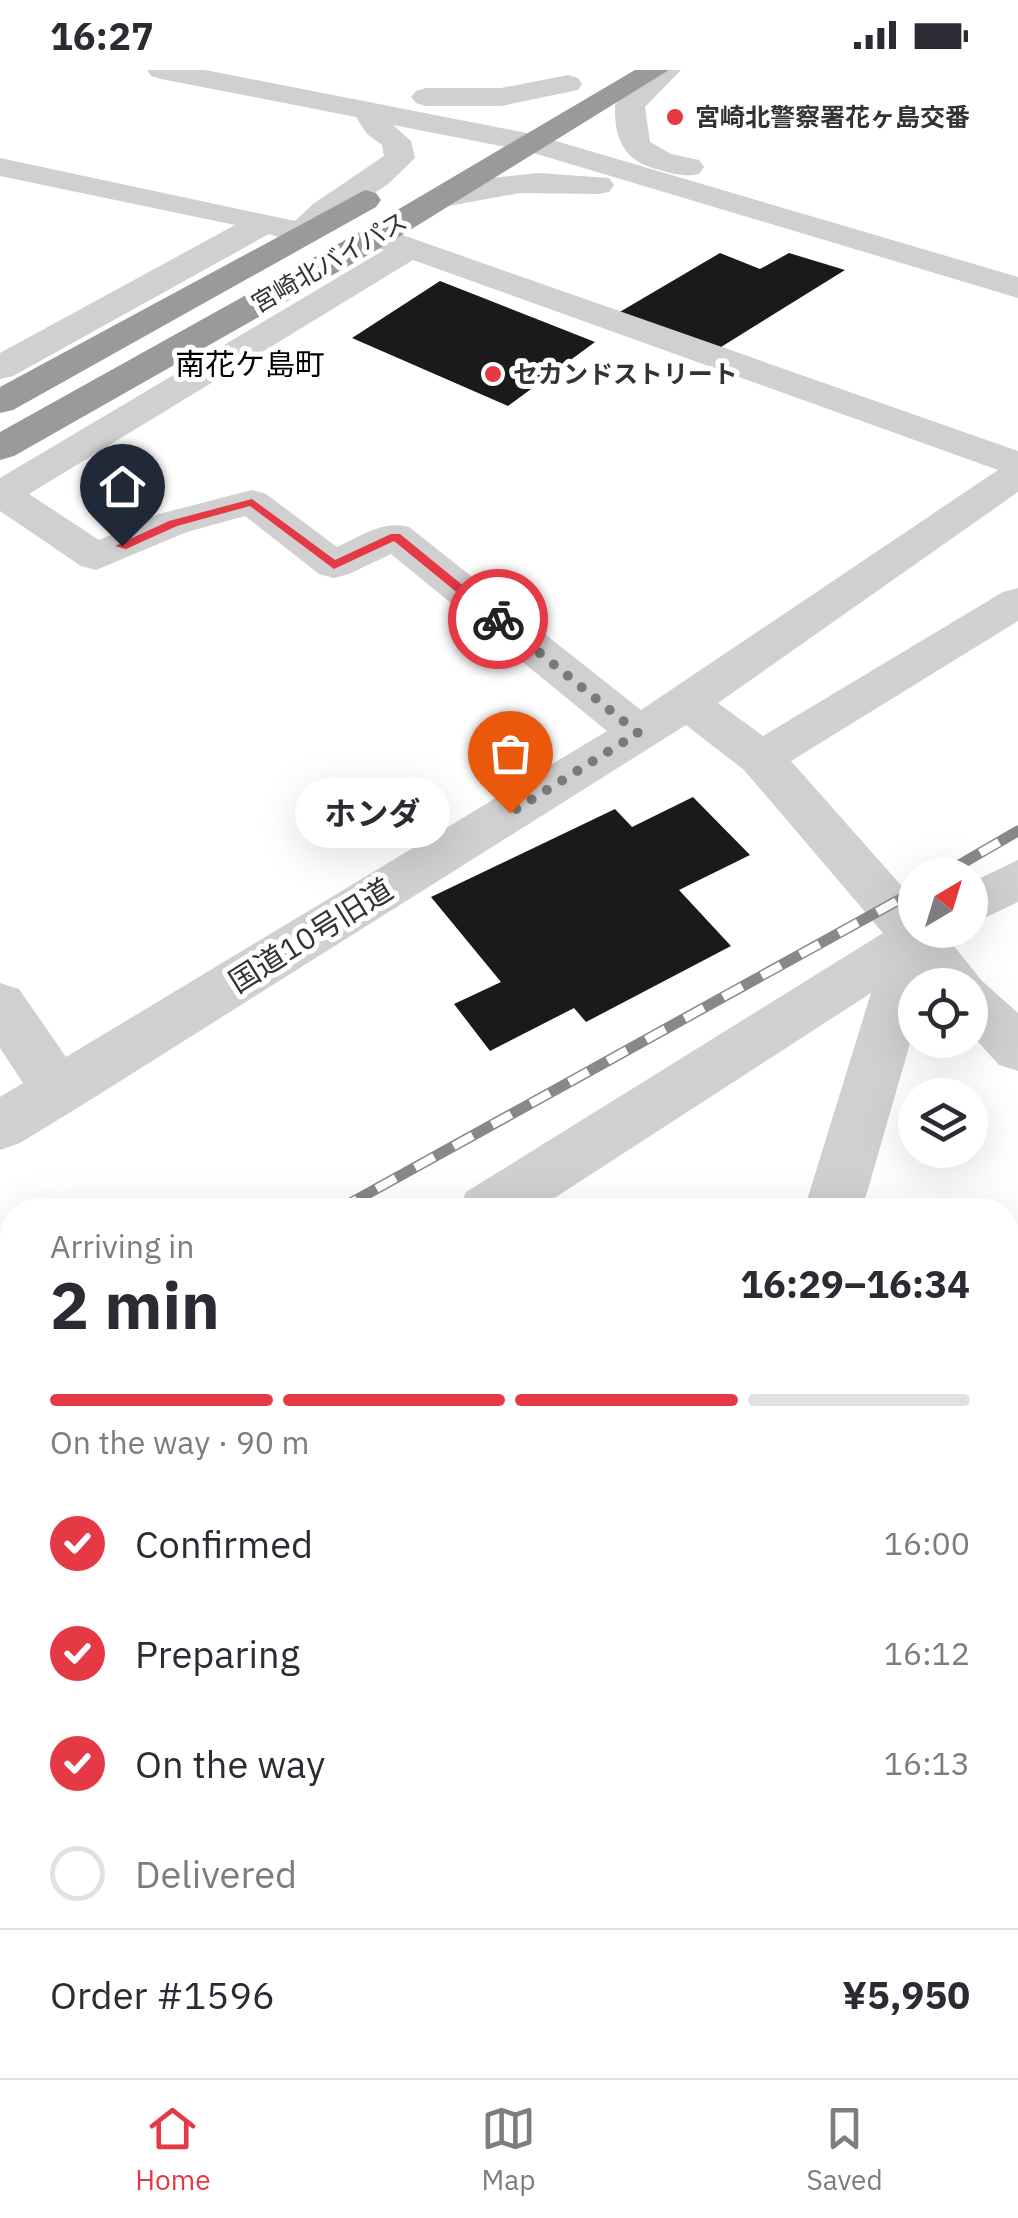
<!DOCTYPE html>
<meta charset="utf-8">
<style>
:root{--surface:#fff;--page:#f7f7f7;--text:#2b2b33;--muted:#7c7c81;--line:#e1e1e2;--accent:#e63946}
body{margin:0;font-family:"IBM Plex Sans","Noto Sans JP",sans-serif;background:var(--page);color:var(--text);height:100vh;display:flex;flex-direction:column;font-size:38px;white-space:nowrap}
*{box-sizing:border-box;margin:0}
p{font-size:32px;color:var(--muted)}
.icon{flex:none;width:55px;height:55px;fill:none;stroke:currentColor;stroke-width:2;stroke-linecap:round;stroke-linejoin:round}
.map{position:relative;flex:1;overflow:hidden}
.drawer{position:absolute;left:0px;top:1128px;width:1020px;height:882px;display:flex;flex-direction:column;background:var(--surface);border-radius:40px 40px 0 0;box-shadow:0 10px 40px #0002}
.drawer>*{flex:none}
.needle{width:65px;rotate:38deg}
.tools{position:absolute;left:898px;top:788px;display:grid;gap:20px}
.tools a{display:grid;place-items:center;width:90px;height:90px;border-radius:50%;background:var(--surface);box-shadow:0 10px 40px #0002;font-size:50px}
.pin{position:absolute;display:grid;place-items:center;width:85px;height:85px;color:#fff;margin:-102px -42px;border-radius:50% 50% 50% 0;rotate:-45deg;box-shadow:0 0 10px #0007}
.pin .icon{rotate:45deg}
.courier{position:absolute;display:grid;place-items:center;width:100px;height:100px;margin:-50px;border:8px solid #e63946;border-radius:50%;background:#fff;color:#222;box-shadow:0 2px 12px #0007}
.bubble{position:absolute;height:70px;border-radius:35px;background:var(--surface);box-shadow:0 10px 40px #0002;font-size:32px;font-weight:700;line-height:70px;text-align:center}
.overview em{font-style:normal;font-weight:700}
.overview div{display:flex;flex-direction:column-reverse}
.overview{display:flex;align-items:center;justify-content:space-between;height:170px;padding:0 50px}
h1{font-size:65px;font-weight:700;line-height:75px}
.bar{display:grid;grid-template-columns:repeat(4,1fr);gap:15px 10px;align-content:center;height:120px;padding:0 50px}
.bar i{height:12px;border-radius:8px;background:var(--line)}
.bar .current{background:var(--accent)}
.bar p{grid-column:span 4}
.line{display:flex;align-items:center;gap:25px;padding:0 50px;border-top:2px solid var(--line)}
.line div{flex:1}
ol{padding:0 50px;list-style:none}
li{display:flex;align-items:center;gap:30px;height:110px}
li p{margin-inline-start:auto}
li .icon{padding:10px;border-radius:50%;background:var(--accent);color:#fff;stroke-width:4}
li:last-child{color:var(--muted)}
li i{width:55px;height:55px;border:5px solid var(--line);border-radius:50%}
.status{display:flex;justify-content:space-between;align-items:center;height:70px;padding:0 50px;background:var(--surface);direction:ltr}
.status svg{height:28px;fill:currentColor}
.tab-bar{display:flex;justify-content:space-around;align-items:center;height:140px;border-top:2px solid var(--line);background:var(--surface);font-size:28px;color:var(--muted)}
.tab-bar a{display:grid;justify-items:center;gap:5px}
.tab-bar .current{color:var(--accent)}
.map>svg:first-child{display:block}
.building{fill:#1a1a1a}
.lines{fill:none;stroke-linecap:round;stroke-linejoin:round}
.minor{fill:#d0d0d0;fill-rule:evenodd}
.highway{fill:#9a9a9a;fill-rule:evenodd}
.rail-far1-casing{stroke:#888;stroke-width:11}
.rail-casing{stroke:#888;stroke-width:14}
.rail-far1{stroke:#fff;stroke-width:8;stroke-dasharray:22;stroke-linecap:butt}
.rail{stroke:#fff;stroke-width:10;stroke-dasharray:29;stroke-linecap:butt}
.route{fill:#e63946}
.done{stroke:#7a7a7a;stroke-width:10;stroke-dasharray:0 18}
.poi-dot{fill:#e63946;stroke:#fff;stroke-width:4}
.labels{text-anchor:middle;stroke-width:10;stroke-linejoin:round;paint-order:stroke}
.far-poi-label{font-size:25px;font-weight:bold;fill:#333;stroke:#fff;text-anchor:start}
.far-street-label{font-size:25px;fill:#333;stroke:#fff}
.far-quarter-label{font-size:30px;fill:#000;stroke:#fff}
.street-label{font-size:30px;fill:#333;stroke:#fff}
</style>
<div class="status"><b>16:27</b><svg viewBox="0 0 49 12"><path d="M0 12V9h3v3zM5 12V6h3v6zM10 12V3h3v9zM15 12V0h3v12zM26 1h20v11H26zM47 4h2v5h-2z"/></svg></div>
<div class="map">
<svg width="1018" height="2008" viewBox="0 0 1018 2008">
<rect width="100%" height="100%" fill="#fff"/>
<g class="building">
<polygon points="720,183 760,199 789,183 845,200 713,282 618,243"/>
<polygon points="440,211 595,272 508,336 352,268"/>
<polygon points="693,727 750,785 679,820 731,876 586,952 574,938 490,981 454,934 501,912 431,827 615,739 632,757"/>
</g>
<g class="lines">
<g class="minor">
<polygon points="147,0 205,0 532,64 1018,207 1018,228 527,81 393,55 411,71 415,88 387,115 335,148 313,171 301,174 269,164 13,306 0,309 0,283 235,155 0,106 0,88 295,151 313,134 384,86 382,75 367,64 356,47 161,9 151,6"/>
<path d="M 650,0 L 681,0 L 645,37 L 650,72 L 671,84 L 699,90 L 704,97 L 699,104 C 685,107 673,104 660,100 C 624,92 614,69 615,35 Z"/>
<polygon points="568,5 578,8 582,14 578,20 501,36 426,36 416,33 411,27 416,21 426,18 501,18"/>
<polygon points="539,103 609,108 614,115 609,122 598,124 520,123 443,137 432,134 427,127 432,120 482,109"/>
<path d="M 377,156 L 1018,381 L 1018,422 L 718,633 L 763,666 L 1003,522 L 1018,518 L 1018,551 L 791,691 L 915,831 L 915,860 L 955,860 L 949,870 L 982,911 L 1018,943 L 1018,1001 L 999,995 L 970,963 L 970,915 L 915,915 L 915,956 L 862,1140 L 804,1140 L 871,923 L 536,1140 L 458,1140 L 466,1122 L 883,863 L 744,700 L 686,655 L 79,1037 L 20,1073 L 0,1080 L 0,1027 L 23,1013 L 0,978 L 0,913 L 19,919 L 66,987 L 607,661 L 391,484 L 349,504 L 334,508 L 319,504 L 245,446 L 187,462 L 96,500 L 81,496 L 0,441 L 0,408 L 384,180 L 365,173 L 361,166 L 365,159 ZM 413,190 L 998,400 L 641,640 L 409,457 C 383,450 361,466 337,477 L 266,424 L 252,420 L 159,444 L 99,470 L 29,424 Z"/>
<polygon points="1018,790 1018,832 970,855 970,813"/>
<polygon points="1018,1326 1018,1388 1008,1389 1008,1327"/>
<polygon points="12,1423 12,1492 0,1498 0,1428"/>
<polygon points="533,1998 654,1998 659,2008 530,2008"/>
</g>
<g class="highway">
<polygon points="635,0 669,0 389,173 14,386 0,390 0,362 365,159"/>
<polygon points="365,120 376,123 381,130 376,137 13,340 0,343 0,317"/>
</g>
<g class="rail-far1-casing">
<g id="rail-far1">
<polyline points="942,805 1018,761"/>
<polyline points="338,1140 915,821"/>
</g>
</g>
<g class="rail-casing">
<polyline id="rail" points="0,1329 12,1322"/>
</g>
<use href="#rail-far1" class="rail-far1"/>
<use href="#rail" class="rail"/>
</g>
<polygon class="route" points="252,429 335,490 391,464 400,464 504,549 493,552 394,471 334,499 250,436 177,456 126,479 115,476 169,451"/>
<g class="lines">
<polyline class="done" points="498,549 638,663 510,743"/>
</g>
<g class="poi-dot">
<circle cx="675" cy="47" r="10"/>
<circle cx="493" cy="304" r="10"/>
</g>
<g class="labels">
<g class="far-poi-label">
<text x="695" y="56">宮崎北警察署花ヶ島交番</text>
<text x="513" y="313">セカンドストリート</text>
</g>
<g class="far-street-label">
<text transform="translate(329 192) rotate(-30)" y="9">宮崎北バイパス</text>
</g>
<g class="far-quarter-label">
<text x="250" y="305">南花ケ島町</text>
</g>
<g class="street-label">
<text transform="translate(311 866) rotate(-32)" y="10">国道10号旧道</text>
</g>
</g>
</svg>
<div class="tools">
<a><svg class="needle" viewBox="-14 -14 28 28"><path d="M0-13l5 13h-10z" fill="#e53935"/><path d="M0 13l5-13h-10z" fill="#7c7c81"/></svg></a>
<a><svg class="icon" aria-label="locate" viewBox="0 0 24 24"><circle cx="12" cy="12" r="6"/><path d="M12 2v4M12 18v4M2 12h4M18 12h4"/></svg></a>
<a><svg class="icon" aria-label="layers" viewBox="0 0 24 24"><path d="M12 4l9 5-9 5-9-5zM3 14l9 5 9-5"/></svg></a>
</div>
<div class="pin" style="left:510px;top:743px;background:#ea580c"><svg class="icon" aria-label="bag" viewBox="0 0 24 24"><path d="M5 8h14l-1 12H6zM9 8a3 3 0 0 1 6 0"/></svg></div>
<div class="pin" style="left:122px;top:476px;background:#1f2937"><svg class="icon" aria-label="home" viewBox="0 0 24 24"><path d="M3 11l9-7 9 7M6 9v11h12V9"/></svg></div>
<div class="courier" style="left:498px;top:549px"><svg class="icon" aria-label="bike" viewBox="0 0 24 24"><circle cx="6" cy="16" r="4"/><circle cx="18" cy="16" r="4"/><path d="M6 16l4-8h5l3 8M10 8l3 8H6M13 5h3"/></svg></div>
<div class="bubble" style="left:295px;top:708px;width:155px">ホンダ</div>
<section class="drawer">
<div class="overview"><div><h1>2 min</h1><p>Arriving in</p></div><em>16:29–16:34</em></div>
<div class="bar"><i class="current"></i><i class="current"></i><i class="current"></i><i></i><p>On the way · 90 m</p></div>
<ol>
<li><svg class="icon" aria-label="check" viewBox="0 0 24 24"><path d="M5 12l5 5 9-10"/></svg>Confirmed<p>16:00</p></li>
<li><svg class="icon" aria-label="check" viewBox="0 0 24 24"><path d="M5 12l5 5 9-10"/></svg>Preparing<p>16:12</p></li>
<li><svg class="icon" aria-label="check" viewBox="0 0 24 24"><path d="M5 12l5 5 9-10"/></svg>On the way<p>16:13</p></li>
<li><i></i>Delivered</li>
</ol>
<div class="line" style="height:130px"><div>Order #1596</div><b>¥5,950</b></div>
</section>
</div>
<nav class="tab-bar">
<a class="current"><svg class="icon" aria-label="home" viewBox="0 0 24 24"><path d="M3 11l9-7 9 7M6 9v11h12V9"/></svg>Home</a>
<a><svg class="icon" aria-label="map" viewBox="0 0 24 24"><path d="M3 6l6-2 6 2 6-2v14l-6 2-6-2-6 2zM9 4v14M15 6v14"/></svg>Map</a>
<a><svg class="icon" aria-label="saved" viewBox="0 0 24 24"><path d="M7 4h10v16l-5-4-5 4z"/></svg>Saved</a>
</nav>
